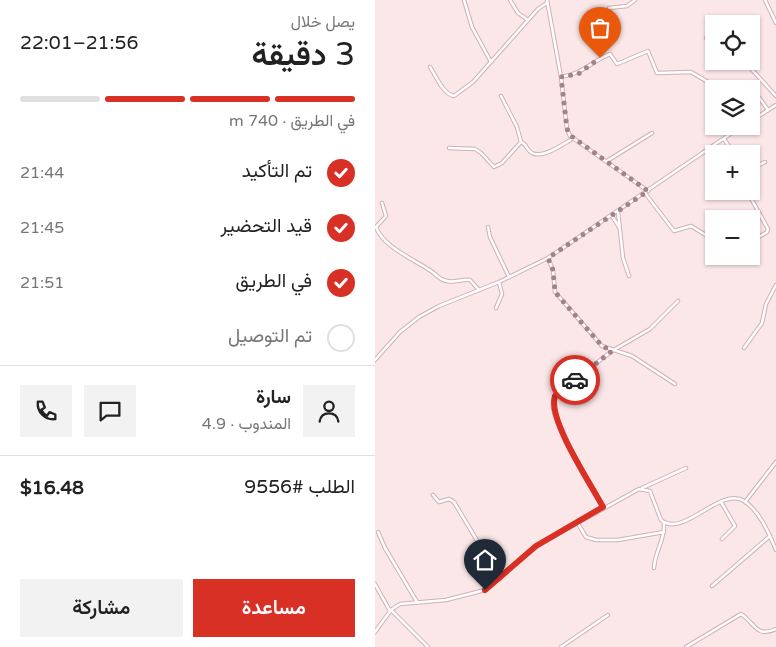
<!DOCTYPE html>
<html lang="ar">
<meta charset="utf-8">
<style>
:root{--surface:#fff;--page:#f2f2f2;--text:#222;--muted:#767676;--line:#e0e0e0;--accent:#d93025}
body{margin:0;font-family:"Varela Round",Vazirmatn,sans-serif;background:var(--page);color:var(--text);direction:rtl;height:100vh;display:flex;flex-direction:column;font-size:19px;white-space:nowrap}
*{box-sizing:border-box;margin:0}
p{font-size:16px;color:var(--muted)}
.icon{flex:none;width:28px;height:28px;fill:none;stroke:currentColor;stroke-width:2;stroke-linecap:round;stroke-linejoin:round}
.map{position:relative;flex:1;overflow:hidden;direction:ltr}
.drawer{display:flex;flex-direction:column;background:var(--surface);width:375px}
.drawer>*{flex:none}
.tools{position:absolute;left:330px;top:15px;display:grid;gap:10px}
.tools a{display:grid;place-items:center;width:55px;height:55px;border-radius:0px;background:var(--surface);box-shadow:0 1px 4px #0004;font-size:25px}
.pin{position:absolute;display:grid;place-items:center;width:42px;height:42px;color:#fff;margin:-51px -21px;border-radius:50% 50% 50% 0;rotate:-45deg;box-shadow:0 0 5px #0007}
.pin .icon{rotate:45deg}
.courier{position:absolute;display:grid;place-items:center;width:50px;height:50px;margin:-25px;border:4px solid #d93025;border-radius:50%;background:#fff;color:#222;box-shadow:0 1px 6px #0007}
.overview em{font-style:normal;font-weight:600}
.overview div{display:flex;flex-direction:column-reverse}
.overview{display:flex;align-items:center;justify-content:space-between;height:85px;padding:0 20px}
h1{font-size:32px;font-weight:600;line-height:38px}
.bar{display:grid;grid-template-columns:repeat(4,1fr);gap:8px 5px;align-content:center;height:60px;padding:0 20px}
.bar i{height:6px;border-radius:4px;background:var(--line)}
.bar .selected{background:var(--accent)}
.bar p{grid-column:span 4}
.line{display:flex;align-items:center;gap:12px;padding:0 20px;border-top:1px solid var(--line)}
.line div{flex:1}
.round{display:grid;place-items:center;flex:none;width:52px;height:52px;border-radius:0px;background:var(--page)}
ol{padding:0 20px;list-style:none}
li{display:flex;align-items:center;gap:15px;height:55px}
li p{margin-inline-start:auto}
li .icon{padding:5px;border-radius:50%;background:var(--accent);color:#fff;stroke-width:4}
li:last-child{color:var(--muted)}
li i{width:28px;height:28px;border:2px solid var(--line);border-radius:50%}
.button{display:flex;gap:10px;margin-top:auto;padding:10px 20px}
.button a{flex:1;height:58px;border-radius:0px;background:var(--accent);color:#fff;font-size:20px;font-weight:600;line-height:58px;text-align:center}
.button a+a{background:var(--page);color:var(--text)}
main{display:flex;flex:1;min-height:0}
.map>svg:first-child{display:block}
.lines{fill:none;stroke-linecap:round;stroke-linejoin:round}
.street-casing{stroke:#cfb0b6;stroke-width:4.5}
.street{stroke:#fff;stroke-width:2.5}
.done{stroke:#a38289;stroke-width:5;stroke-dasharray:0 9}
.route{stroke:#d93025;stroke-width:6}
</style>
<main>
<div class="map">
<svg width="401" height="647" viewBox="0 0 401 647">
<rect width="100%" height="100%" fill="#fbe7e7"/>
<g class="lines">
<g class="street-casing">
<g id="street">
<polyline points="89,0 97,27 116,62"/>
<polyline points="135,0 143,13 153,20"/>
<polyline points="172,0 186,77 192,129 195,136 273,191"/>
<polyline points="390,0 401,23"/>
<polyline points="234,8 252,6 260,0"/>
<polyline points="331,38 339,44"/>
<polyline points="369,61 401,96"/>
<path d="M 55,67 C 61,76 68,94 79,96 L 98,82 L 163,9 L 172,3"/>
<path d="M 186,77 C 207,74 216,62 235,54 L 242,64 L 273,51 L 282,73 L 316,72 L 345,89"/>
<polyline points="126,96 142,127 146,142"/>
<polyline points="376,97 383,96 393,110"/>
<polyline points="376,121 401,105"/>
<polyline points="349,139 359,154"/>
<polyline points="338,146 344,154"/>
<path d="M 74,148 L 100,149 L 106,153 L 119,167 L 127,163 L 146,142 C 152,144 152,151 157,153 C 169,159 189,143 199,138"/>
<polyline points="232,161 277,133"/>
<polyline points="376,169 390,162"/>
<polyline points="372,191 393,229 392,232 376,242"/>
<polyline points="270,193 299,231 316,226 339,240"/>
<path d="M 7,203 L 11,216 L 1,227 C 8,247 40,260 56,271 C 61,274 64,280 72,281 C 79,283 87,279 95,280 L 104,290"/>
<polyline points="243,212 248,258 254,276"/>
<polyline points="237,216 244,227"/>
<polyline points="113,227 115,237 134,277"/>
<polyline points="353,256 360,256"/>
<polyline points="173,258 178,270 180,292 227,346 257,356 300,384"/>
<polyline points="121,308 127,294 124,282"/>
<polyline points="369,348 387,323 391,304 401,285"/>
<polyline points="0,360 25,332 44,317 64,306 124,282 173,258 367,126"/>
<polyline points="267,488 311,468"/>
<polyline points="58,495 64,502 74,499 79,502 125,579"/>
<polyline points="346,502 360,526 347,539"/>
<polyline points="370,502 401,462"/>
<path d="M 228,507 C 213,477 189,444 179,412 C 177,406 178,399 182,394 L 237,351 L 275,329 L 303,301"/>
<polyline points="202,522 211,537 221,540 243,540 289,532"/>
<polyline points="3,532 10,548 42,602"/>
<path d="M 279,568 C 280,550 290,541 289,523"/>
<polyline points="0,584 15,611"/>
<polyline points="337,586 395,536"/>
<polyline points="16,610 53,647"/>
<path d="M 0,632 L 16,610 L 25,604 L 71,600 L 110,590 L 161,546 L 264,489 L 275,491 L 286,520 C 308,539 345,486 369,501 C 385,511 394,534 401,550"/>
<polyline points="186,647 233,615"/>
<path d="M 311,647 L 366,614 C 381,624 381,638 401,629"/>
</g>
</g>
<use href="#street" class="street"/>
</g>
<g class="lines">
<polyline class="done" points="200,380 237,351 227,346 180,292 178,270 173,258 273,191 196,136 192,129 186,77 203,74 225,58"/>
<path class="route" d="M 110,590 L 161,546 L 228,507 C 216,484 172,419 180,396 L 200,380"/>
</g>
</svg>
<div class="tools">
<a><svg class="icon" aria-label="locate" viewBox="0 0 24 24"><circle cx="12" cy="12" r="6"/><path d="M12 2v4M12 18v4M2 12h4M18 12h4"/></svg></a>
<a><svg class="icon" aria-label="layers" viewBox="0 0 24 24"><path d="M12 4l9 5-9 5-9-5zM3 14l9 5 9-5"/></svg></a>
<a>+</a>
<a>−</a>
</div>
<div class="pin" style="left:225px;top:58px;background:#ea580c"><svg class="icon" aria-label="bag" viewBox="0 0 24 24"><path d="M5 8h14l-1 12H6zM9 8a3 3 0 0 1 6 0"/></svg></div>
<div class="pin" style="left:110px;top:590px;background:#1f2937"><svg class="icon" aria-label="home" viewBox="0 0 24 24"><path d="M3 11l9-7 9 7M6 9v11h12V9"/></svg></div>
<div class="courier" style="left:200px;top:380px"><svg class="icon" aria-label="car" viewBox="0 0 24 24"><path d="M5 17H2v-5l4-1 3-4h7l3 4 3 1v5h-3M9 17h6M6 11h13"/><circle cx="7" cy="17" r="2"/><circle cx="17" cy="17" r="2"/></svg></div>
</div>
<section class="drawer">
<div class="overview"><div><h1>3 دقيقة</h1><p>يصل خلال</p></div><em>21:56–22:01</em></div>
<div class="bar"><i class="selected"></i><i class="selected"></i><i class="selected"></i><i></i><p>في الطريق · 740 m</p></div>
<ol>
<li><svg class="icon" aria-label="check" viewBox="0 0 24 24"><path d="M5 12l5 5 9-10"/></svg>تم التأكيد<p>21:44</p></li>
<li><svg class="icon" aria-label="check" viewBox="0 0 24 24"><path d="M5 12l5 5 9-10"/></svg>قيد التحضير<p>21:45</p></li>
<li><svg class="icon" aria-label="check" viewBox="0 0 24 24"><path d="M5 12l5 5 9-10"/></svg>في الطريق<p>21:51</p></li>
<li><i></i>تم التوصيل</li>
</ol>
<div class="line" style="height:90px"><a class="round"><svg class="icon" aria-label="person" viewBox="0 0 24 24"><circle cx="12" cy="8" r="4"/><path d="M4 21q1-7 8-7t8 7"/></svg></a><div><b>سارة</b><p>المندوب · 4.9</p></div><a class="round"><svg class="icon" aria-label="chat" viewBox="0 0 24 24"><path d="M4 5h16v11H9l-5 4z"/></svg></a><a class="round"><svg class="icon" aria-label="phone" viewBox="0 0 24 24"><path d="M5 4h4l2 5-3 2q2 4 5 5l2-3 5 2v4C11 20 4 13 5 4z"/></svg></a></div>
<div class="line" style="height:65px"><div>الطلب #9556</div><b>$16.48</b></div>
<div class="button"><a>مساعدة</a><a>مشاركة</a></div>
</section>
</main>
